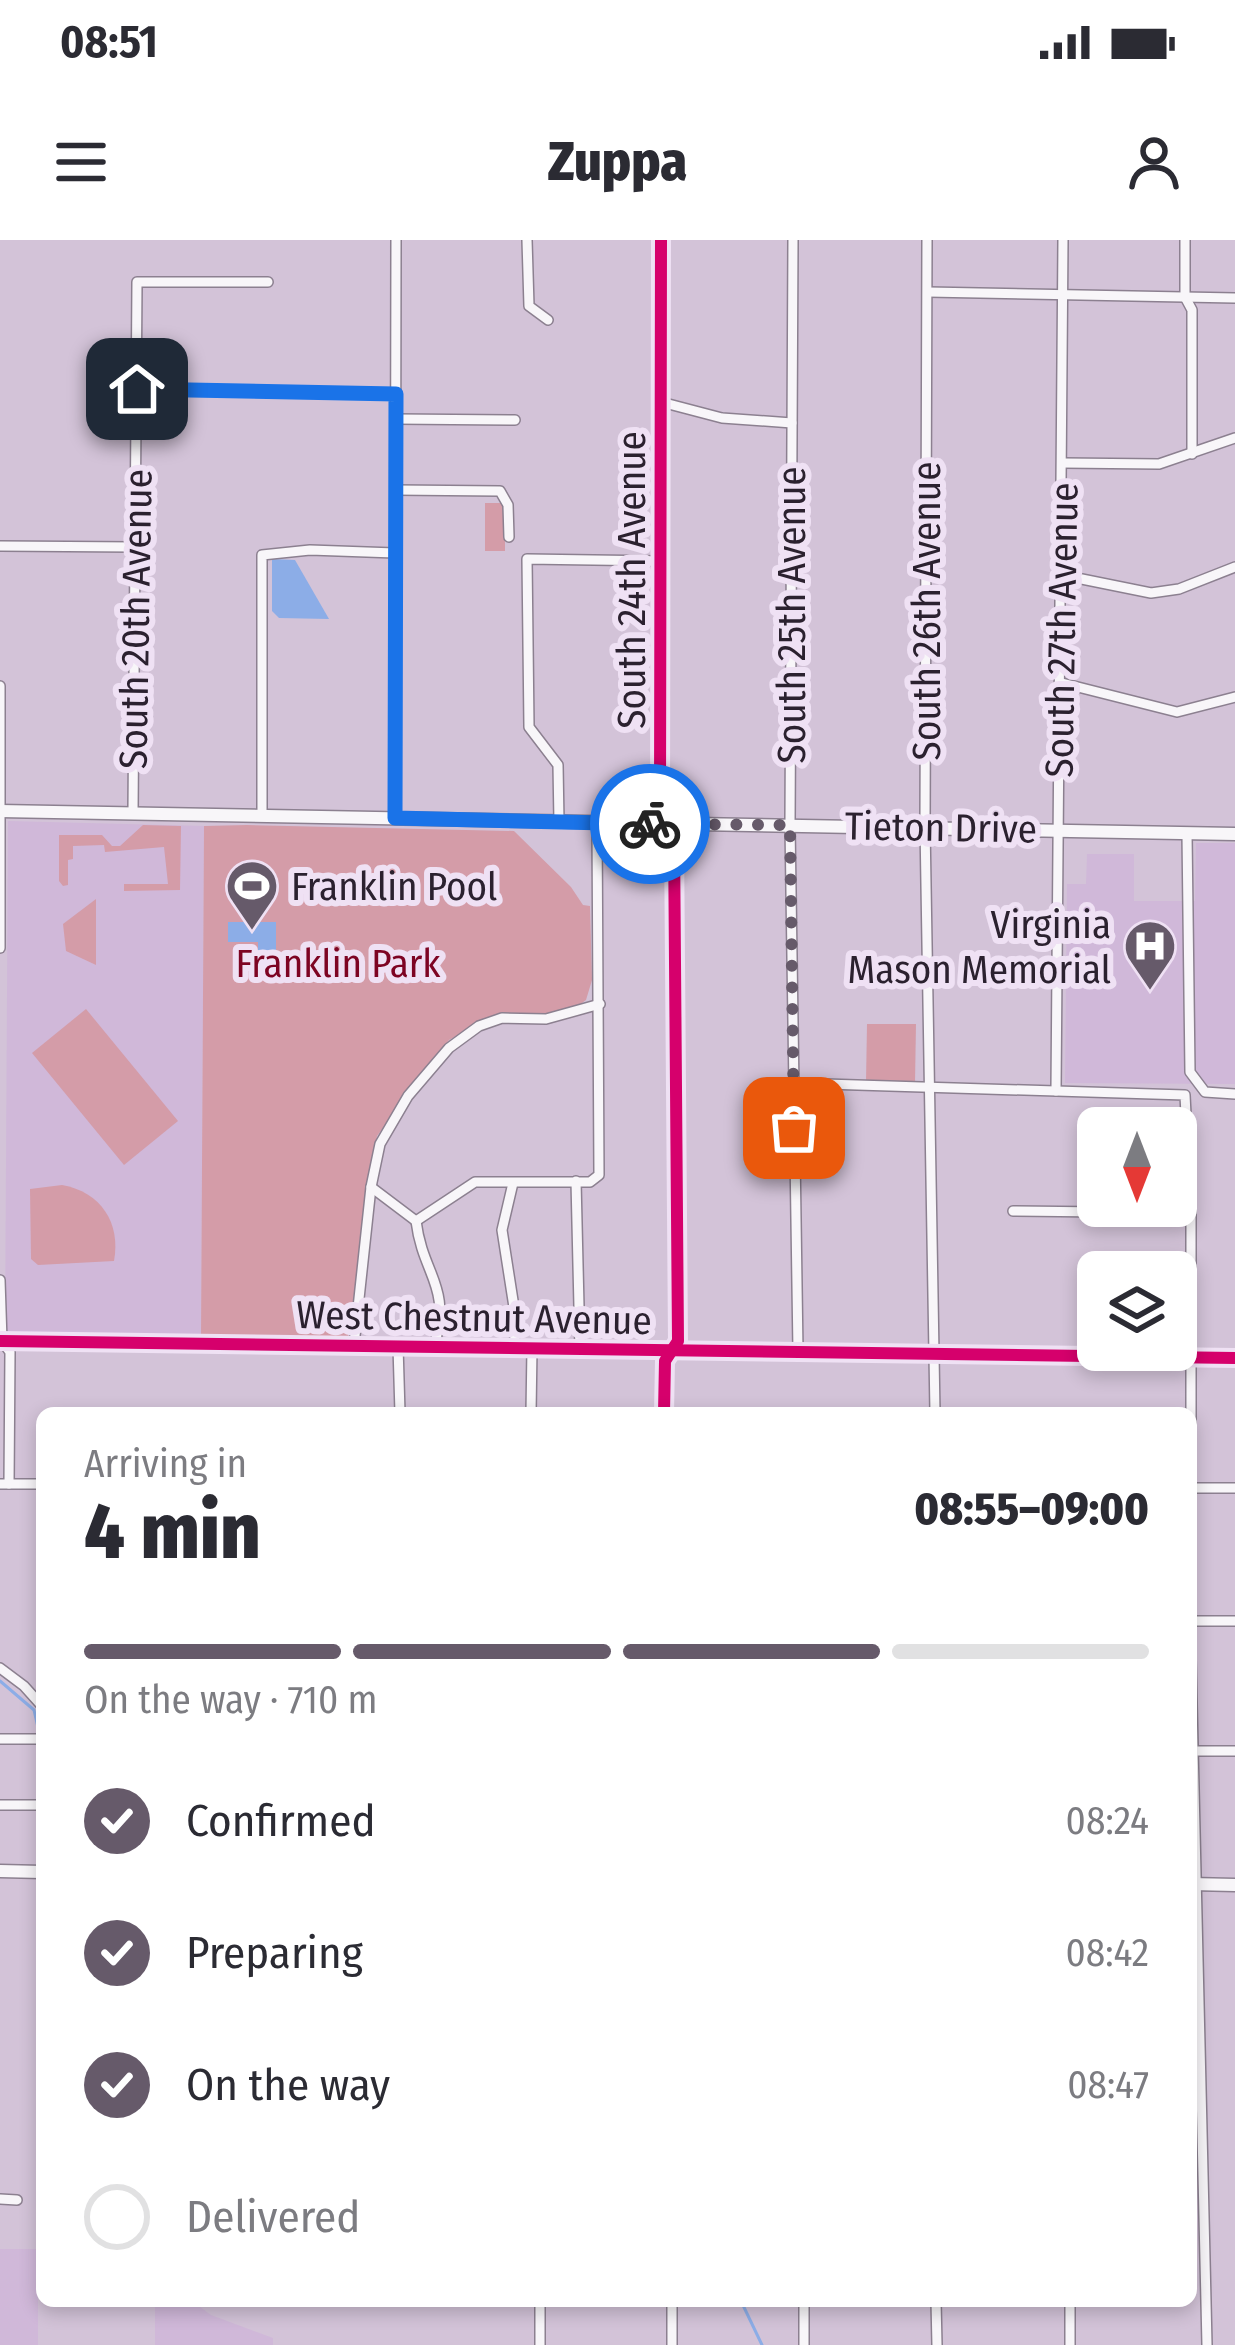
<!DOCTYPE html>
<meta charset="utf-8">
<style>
:root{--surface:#fff;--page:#f2f2f3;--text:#2b2b33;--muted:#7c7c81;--line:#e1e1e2;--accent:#665a6a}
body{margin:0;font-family:"Fira Sans Condensed",sans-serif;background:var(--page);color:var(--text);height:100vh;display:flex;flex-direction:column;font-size:45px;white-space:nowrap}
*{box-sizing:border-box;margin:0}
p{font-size:39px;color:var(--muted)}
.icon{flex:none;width:66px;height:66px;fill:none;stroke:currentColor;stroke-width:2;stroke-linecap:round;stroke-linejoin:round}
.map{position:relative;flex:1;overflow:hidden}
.panel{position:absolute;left:36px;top:1167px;width:1161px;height:900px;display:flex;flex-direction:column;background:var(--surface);border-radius:18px;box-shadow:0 6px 18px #0003}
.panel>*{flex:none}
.needle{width:78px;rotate:180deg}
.tools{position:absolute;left:1077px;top:867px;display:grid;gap:24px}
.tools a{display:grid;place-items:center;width:120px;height:120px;border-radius:18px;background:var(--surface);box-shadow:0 6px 18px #0003;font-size:60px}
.pin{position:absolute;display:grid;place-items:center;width:102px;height:102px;color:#fff;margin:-51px;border-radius:24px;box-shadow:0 6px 18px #0006}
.courier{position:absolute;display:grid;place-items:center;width:120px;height:120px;margin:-60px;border:9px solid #1a73e8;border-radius:50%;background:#fff;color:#222;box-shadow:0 3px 15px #0007}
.head em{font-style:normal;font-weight:800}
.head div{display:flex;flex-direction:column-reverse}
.head{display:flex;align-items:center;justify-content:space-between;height:204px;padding:0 48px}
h1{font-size:78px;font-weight:800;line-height:90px}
.bar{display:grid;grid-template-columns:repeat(4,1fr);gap:18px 12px;align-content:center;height:144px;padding:0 48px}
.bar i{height:15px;border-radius:9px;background:var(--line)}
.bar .active{background:var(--accent)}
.bar p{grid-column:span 4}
ol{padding:0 48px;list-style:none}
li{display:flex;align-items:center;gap:36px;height:132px}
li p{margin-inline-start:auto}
li .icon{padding:12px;border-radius:50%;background:var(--accent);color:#fff;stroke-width:4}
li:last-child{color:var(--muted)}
li i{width:66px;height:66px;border:6px solid var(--line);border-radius:50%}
.status{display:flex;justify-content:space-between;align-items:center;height:84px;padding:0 60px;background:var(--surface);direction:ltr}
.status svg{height:33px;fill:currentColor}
header{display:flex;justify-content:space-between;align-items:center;height:156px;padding:0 48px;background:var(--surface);font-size:54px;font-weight:800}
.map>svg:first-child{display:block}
.built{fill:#d0b8d9}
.green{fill:#d49ca8}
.water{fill:#8cade7}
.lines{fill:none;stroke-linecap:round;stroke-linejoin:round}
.stream{stroke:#8cade7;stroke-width:3}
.minor-casing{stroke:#8c8090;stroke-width:12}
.tertiary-casing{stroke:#8c8090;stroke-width:14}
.secondary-casing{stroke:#8c8090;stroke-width:15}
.minor{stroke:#f8f6f9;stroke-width:9}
.tertiary{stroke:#f8f6f9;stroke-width:10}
.secondary{stroke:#f8f6f9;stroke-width:12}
.cycleway-casing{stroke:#efe1f4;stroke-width:20}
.cycleway{stroke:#d6006c;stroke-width:12}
.done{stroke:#665a6a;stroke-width:12;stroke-dasharray:0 21.6}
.route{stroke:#1a73e8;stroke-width:15}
.labels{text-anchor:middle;stroke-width:12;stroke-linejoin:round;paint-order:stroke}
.street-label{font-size:39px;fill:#2b212f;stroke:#efe1f4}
.poi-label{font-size:39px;fill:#2b212f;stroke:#efe1f4;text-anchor:start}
.park-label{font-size:39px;fill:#7d0423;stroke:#efe1f4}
</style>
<div class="status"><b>08:51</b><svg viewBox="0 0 49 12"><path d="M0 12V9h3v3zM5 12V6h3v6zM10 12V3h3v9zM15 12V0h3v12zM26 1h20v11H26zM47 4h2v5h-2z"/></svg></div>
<header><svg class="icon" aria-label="menu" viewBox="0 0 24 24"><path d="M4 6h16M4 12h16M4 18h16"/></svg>Zuppa<svg class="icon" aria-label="person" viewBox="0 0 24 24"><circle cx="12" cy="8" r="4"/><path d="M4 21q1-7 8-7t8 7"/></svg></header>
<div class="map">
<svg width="1235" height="2105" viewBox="0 0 1235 2105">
<rect width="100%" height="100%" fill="#d3c3d8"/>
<g class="built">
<polygon points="8,581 204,586 201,1096 5,1095"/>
<polygon points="1196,603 1235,603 1235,844 1065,843 1067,644 1086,644 1087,614 1134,614 1134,661 1195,661"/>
<rect x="0" y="2009" width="38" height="96"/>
<polygon points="155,2061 192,2061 211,2075 273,2098 273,2105 155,2105"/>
</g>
<g class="green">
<rect x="485" y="263" width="20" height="48"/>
<polygon points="143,585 181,586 180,650 124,651 124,644 168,644 164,607 105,612 104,605 73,606 73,619 68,620 68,645 63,646 59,641 59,595 102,595 112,606 120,606"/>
<polygon points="247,585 514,591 571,647 583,665 590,666 592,740 586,760 578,766 552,774 496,775 449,800 377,896 348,1098 201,1096 204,586"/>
<polygon points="96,659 96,725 66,711 63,684"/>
<polygon points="86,769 178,881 124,925 32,813"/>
<polygon points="867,784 916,784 915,843 866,842"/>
<path d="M 62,945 C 101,952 121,983 114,1021 L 38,1025 L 31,1019 L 30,949 Z"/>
</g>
<g class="water">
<polygon points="272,319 295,320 329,379 279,378 272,371"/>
<polygon points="228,682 276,682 276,719 258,719 258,702 228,702"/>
</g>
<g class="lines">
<g class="stream">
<polyline points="0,1441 34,1470 39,1492"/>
<polyline points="39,1507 42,1527"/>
<polyline points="741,2061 762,2105"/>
</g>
<g class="minor-casing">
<g id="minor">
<polyline points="527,0 529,66 548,80"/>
<polyline points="661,0 660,564 662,584 674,595 678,1101 665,1121 664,1173"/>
<polyline points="793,0 790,585 798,1111"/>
<polyline points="927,0 925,586 935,1173"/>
<polyline points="1185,0 1185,57 1192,70 1192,214"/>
<polyline points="928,52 1235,58"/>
<polyline points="137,149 396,154"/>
<polyline points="661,162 722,178 792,183"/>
<polyline points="396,179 515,180"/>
<polyline points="1063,223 1159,224 1235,198"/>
<polyline points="395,250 500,251 508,265 509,297"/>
<polyline points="0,306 134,307"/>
<polyline points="1062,335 1151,353 1179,349 1235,327"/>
<polyline points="1062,443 1177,472 1235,457"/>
<polyline points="0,446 0,708"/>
<polyline points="133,573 137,42 268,42"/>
<polyline points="262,576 262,315 310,310 395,313"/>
<polyline points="395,578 396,0"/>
<polyline points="559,582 558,525 529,487 527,319 660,321"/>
<polyline points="1187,594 1190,832 1205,852 1235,854"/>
<polyline points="793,843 1185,855 1191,973 1191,1365"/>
<polyline points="1056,851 1063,0"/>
<polyline points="576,941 580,1109"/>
<polyline points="513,943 502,990 514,1067 515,1108"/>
<polyline points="371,947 416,981 475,942 590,942 599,935 597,583"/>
<polyline points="1013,971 1191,973"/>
<path d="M 416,981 C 423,1037 452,1044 434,1107"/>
<polyline points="0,1040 2,1101 10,1112 9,1244"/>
<polyline points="354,1105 371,947 380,904 408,856 449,808 479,786 502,778 546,779 600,764"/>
<polyline points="398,1106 400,1173"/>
<polyline points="531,1173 532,1108"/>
<polyline points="0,1244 42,1244"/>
<polyline points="1191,1248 1235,1248"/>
<polyline points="1191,1381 1235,1381"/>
<polyline points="1191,1420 1207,2105"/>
<polyline points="0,1428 24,1446 42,1466"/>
<polyline points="0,1499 42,1499"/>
<polyline points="1191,1511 1235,1511"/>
<polyline points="0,1565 42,1565"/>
<polyline points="0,1959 17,1960"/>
<polyline points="540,2061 540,2105"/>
<polyline points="672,2061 672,2105"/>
<polyline points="804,2061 804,2105"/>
<polyline points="936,2061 937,2105"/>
<polyline points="1070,2061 1070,2105"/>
</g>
</g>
<g class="tertiary-casing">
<polyline id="tertiary" points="0,1101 1235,1118"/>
</g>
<g class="secondary-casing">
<g id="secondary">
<polyline points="0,571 1235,594"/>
<polyline points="0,1631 42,1632"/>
<polyline points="1191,1644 1235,1645"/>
</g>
</g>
<use href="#minor" class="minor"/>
<use href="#tertiary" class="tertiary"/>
<use href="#secondary" class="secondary"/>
<g class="cycleway-casing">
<g id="cycleway">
<polyline points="661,0 660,564 662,584 674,595 678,1101 665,1121 664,1173"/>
<polyline points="0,1101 1235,1118"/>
</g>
</g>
<use href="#cycleway" class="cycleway"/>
</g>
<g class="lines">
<polyline class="done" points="650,584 790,585 794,888"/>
<polyline class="route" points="137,149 396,154 395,578 650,584"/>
</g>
<defs>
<g id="stadium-pin" transform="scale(2.7)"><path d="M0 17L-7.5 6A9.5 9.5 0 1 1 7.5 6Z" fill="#665a6a" stroke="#efe1f4"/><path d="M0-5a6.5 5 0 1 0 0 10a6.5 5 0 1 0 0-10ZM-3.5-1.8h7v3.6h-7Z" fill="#fff"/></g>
<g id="hospital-pin" transform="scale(2.7)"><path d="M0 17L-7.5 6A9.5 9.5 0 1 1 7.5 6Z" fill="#665a6a" stroke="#efe1f4"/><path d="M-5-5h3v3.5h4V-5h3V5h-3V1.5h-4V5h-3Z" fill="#fff"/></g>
</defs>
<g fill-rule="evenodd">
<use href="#stadium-pin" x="252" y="646"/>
<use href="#hospital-pin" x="1150" y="706"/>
</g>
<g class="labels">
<g class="street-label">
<text transform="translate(631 340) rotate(-90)" y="14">South 24th Avenue</text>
<text transform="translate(926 371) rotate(-90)" y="14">South 26th Avenue</text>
<text transform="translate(791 375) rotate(-90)" y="14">South 25th Avenue</text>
<text transform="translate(135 379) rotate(-89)" y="14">South 20th Avenue</text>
<text transform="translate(1061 390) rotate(-89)" y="14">South 27th Avenue</text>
<text transform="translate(941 587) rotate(1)" y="14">Tieton Drive</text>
<text transform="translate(474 1077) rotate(1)" y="14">West Chestnut Avenue</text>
</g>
<g class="poi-label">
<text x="291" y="660">Franklin Pool</text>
<text x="1111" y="698" text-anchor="end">Virginia<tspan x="1111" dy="45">Mason Memorial</tspan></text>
</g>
<g class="park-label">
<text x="338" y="737">Franklin Park</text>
</g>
</g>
</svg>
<div class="tools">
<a><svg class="needle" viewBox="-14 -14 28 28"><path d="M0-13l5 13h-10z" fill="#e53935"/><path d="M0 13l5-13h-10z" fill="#7c7c81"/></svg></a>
<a><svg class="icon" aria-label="layers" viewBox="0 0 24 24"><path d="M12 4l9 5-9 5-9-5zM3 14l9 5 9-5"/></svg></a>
</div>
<div class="pin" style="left:794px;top:888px;background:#ea580c"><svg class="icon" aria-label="bag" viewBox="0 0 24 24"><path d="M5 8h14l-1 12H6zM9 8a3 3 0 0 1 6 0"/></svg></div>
<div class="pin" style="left:137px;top:149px;background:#1f2937"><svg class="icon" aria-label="home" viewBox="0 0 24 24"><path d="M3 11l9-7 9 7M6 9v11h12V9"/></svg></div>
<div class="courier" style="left:650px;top:584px"><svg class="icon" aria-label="bike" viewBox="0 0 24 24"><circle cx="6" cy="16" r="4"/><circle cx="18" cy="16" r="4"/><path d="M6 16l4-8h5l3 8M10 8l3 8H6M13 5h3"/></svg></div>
<section class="panel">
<div class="head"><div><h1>4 min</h1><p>Arriving in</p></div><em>08:55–09:00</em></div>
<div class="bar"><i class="active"></i><i class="active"></i><i class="active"></i><i></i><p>On the way · 710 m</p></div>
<ol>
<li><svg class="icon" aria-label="check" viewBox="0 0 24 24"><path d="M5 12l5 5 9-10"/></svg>Confirmed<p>08:24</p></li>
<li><svg class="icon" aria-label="check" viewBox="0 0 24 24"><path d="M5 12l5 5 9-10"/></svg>Preparing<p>08:42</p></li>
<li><svg class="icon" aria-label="check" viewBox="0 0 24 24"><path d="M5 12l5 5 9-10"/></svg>On the way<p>08:47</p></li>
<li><i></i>Delivered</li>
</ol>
</section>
</div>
